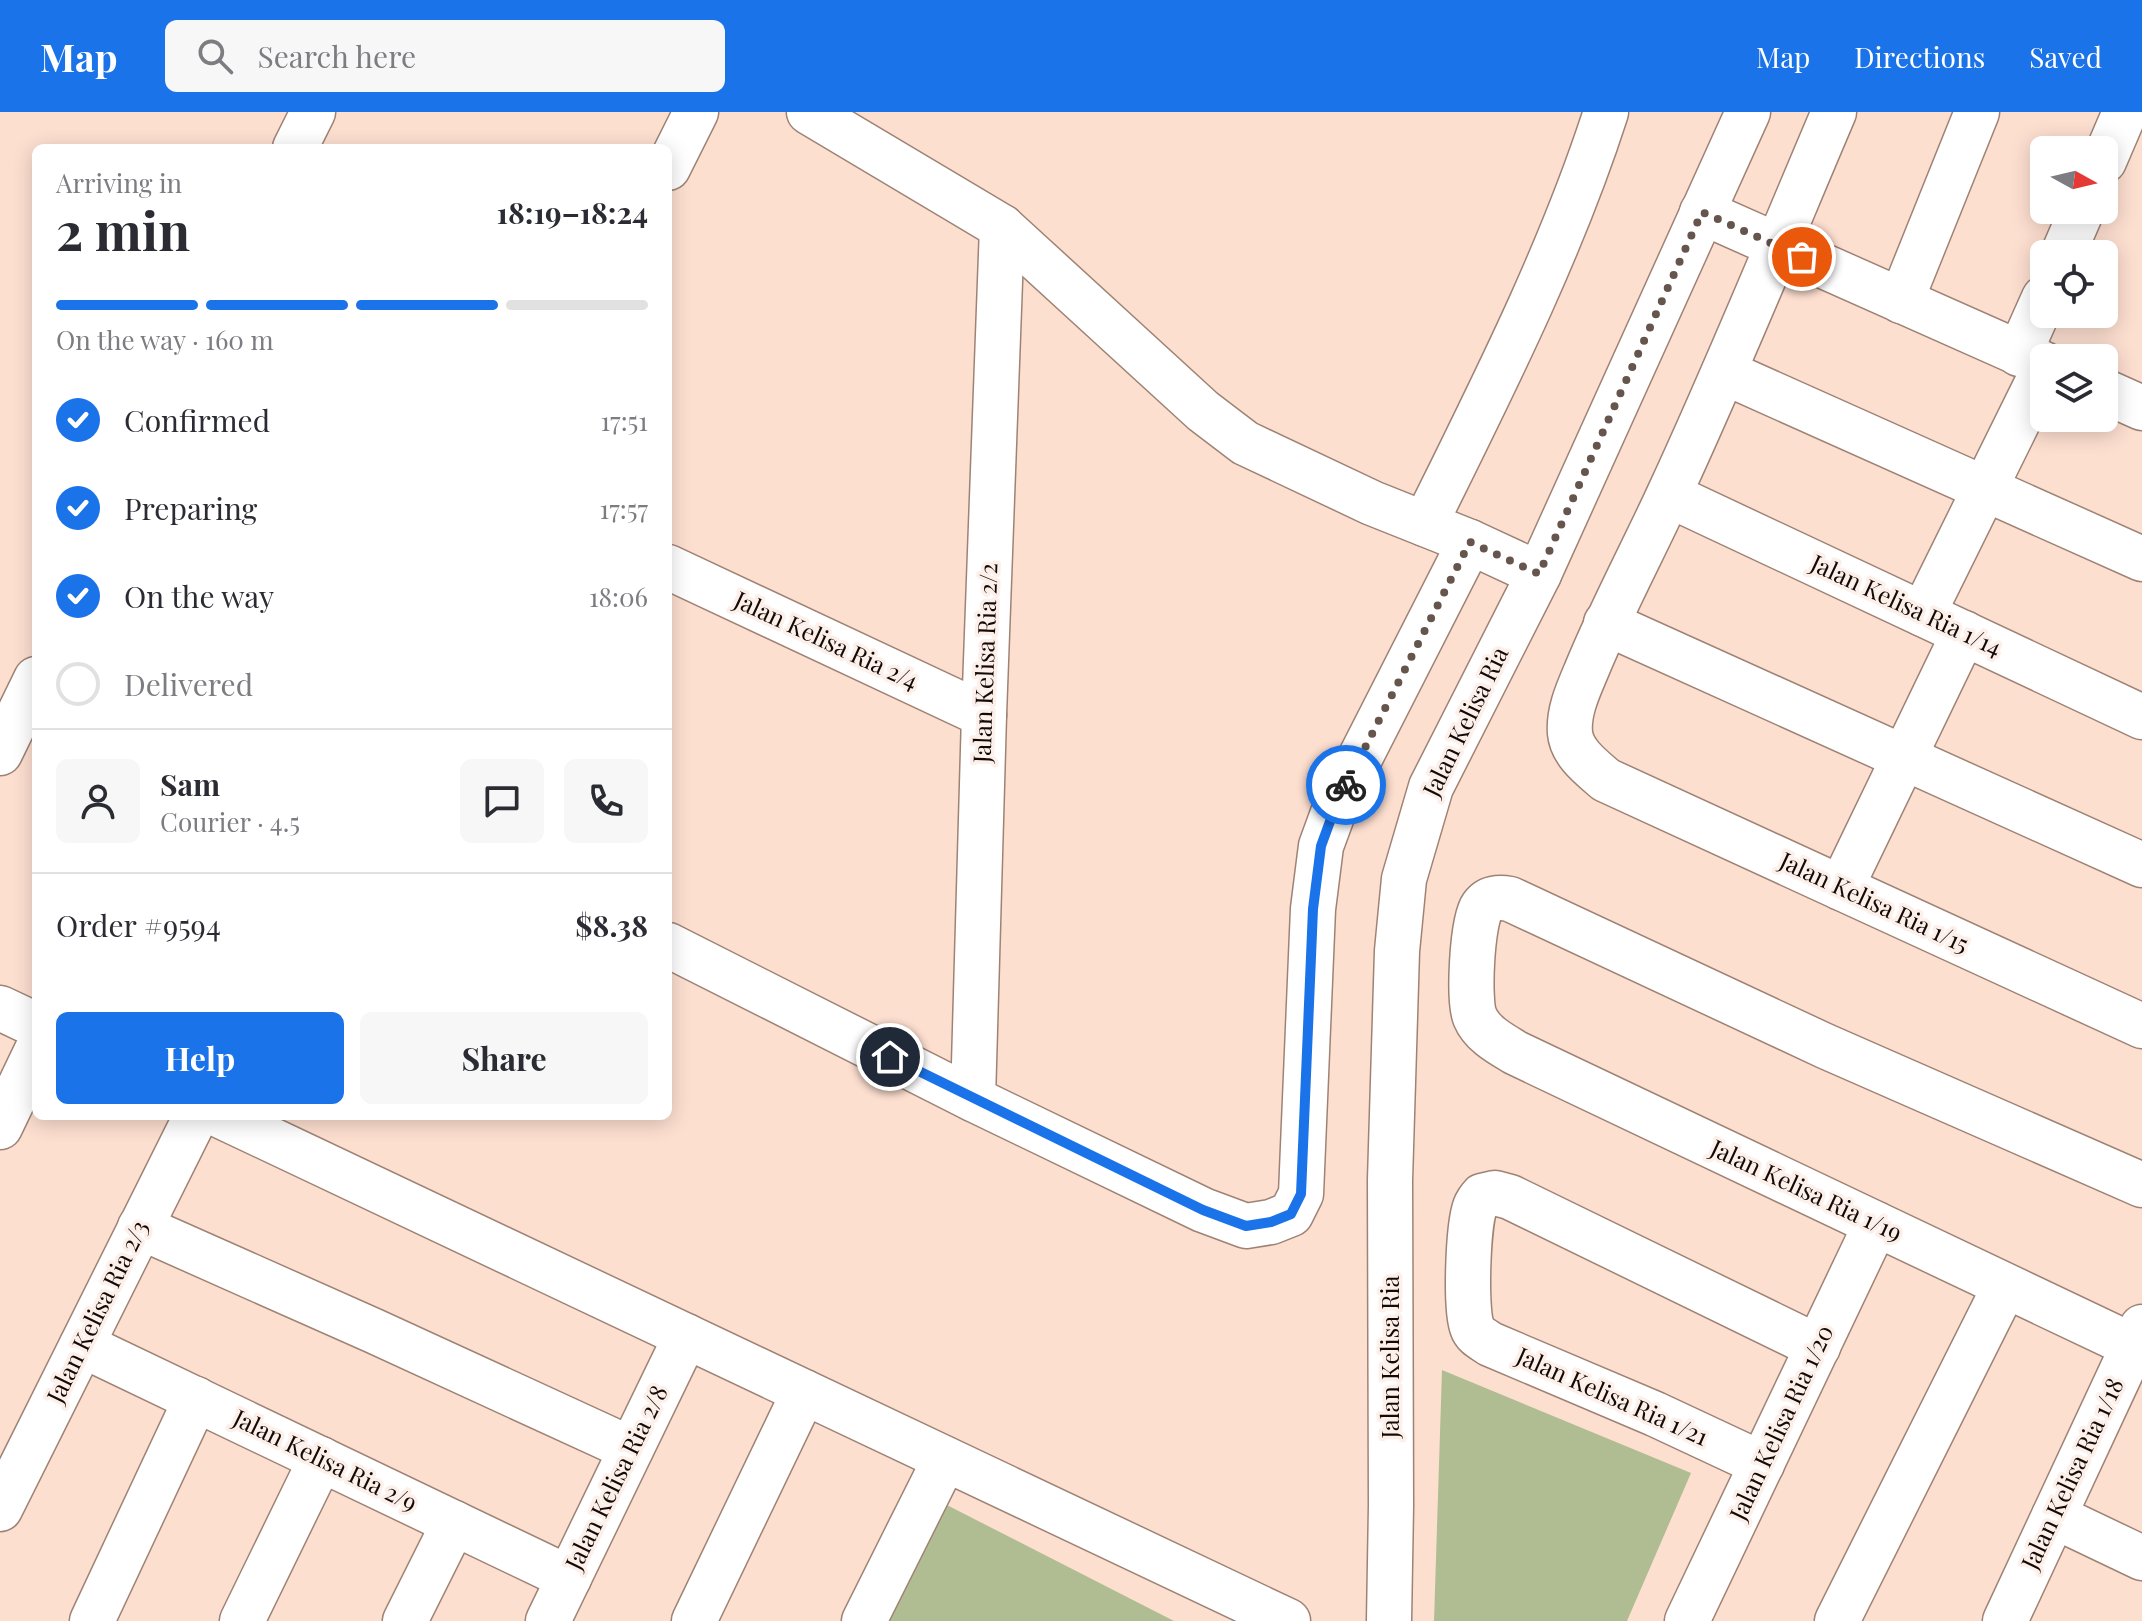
<!DOCTYPE html>
<meta charset="utf-8">
<style>
:root{--surface:#fff;--page:#f7f7f7;--text:#2b2b33;--muted:#7c7c81;--line:#e1e1e2;--accent:#1a73e8}
body{margin:0;font-family:"Playfair Display",serif;background:var(--page);color:var(--text);height:100vh;display:flex;flex-direction:column;font-size:30px;white-space:nowrap}
*{box-sizing:border-box;margin:0}
p{font-size:26px;color:var(--muted)}
.icon{flex:none;width:44px;height:44px;fill:none;stroke:currentColor;stroke-width:2;stroke-linecap:round;stroke-linejoin:round}
.map{position:relative;flex:1;overflow:hidden}
.drawer{position:absolute;left:32px;top:32px;width:640px;height:976px;display:flex;flex-direction:column;background:var(--surface);border-radius:12px;box-shadow:0 4px 20px #0003}
.drawer>*{flex:none}
.needle{width:52px;rotate:98deg}
.buttons{position:absolute;left:2030px;top:24px;display:grid;gap:16px}
.buttons a{display:grid;place-items:center;width:88px;height:88px;border-radius:12px;background:var(--surface);box-shadow:0 4px 20px #0003;font-size:40px}
.pin{position:absolute;display:grid;place-items:center;width:68px;height:68px;color:#fff;margin:-34px;border:4px solid #fff;border-radius:50%;box-shadow:0 2px 8px #0007}
.courier{position:absolute;display:grid;place-items:center;width:80px;height:80px;margin:-40px;border:6px solid #1a73e8;border-radius:50%;background:#fff;color:#222;box-shadow:0 2px 10px #0007}
.summary em{font-style:normal;font-weight:700}
.summary div{display:flex;flex-direction:column-reverse}
.summary{display:flex;align-items:center;justify-content:space-between;height:136px;padding:0 24px}
h1{font-size:52px;font-weight:700;line-height:60px}
.bar{display:grid;grid-template-columns:repeat(4,1fr);gap:12px 8px;align-content:center;height:96px;padding:0 24px}
.bar i{height:10px;border-radius:6px;background:var(--line)}
.bar .on{background:var(--accent)}
.bar p{grid-column:span 4}
.line{display:flex;align-items:center;gap:20px;padding:0 24px;border-top:2px solid var(--line)}
.line div{flex:1}
.round{display:grid;place-items:center;flex:none;width:84px;height:84px;border-radius:12px;background:var(--page)}
ol{padding:0 24px;list-style:none}
li{display:flex;align-items:center;gap:24px;height:88px}
li p{margin-inline-start:auto}
li .icon{padding:8px;border-radius:50%;background:var(--accent);color:#fff;stroke-width:4}
li:last-child{color:var(--muted)}
li i{width:44px;height:44px;border:4px solid var(--line);border-radius:50%}
.action{display:flex;gap:16px;margin-top:auto;padding:16px 24px}
.action a{flex:1;height:92px;border-radius:12px;background:var(--accent);color:#fff;font-size:32px;font-weight:700;line-height:92px;text-align:center}
.action a+a{background:var(--page);color:var(--text)}
header{display:flex;align-items:center;gap:48px;box-sizing:border-box;height:112px;padding:0 40px;background:var(--accent);color:#fff}
header strong{font-size:38px}
nav{display:flex;gap:44px;margin-inline-start:auto;font-size:28px}
.search{width:560px;height:72px;background:var(--page);display:flex;align-items:center;gap:20px;box-sizing:border-box;padding:0 28px;border-radius:12px;color:var(--muted);font-size:30px}
.map>svg:first-child{display:block}
.green{fill:#b0bd92}
.lines{fill:none;stroke-linecap:round;stroke-linejoin:round}
.minor-casing{stroke:#9e8375;stroke-width:47}
.minor{stroke:#fff;stroke-width:44}
.done{stroke:#65554d;stroke-width:8;stroke-dasharray:0 14.4}
.route{stroke:#1a73e8;stroke-width:10}
.labels{text-anchor:middle;stroke-width:7;stroke-linejoin:round;paint-order:stroke}
.street-label{font-size:24px;fill:#130a06;stroke:#fdf0ea}
</style>
<header>
<strong>Map</strong>
<div class="search"><svg class="icon" aria-label="search" viewBox="0 0 24 24"><circle cx="10" cy="10" r="6"/><path d="M15 15l6 6"/></svg>Search here</div>
<nav><a>Map</a><a>Directions</a><a>Saved</a></nav>
</header>
<div class="map">
<svg width="2142" height="1509" viewBox="0 0 2142 1509">
<rect width="100%" height="100%" fill="#fddfd0"/>
<g class="green">
<polygon points="1442,1258 1691,1361 1627,1509 1434,1509"/>
<polygon points="941,1390 1174,1509 880,1509"/>
</g>
<g class="lines">
<g class="minor-casing">
<g id="minor">
<polyline points="809,0 1002,115 1203,299 1245,331 1372,391 1470,430 1539,462"/>
<path d="M 1834,0 C 1780,127 1728,255 1670,380 C 1643,439 1612,496 1587,557 C 1579,576 1568,599 1570,621 C 1572,641 1591,655 1606,668 L 2142,914"/>
<polyline points="295,36 313,0"/>
<polyline points="2104,49 2125,0"/>
<polyline points="668,56 696,0"/>
<polyline points="1702,100 2044,252"/>
<polyline points="2063,142 2082,98"/>
<polyline points="1901,189 1977,0"/>
<polyline points="2019,242 2044,186"/>
<polyline points="1724,260 2142,447"/>
<polyline points="2104,279 2142,296"/>
<polyline points="1669,383 2142,605"/>
<path d="M 1425,412 C 1491,278 1560,143 1606,0"/>
<polyline points="668,455 984,603"/>
<polyline points="1923,502 2044,257"/>
<polyline points="1606,511 2142,753"/>
<polyline points="0,641 36,567"/>
<polyline points="1841,776 1964,521"/>
<polyline points="668,833 973,987 1203,1098 1246,1114 1271,1110 1291,1102 1301,1082 1313,797 1321,734 1336,693 1470,430"/>
<polyline points="0,896 36,913"/>
<polyline points="973,987 984,603 1002,115"/>
<polyline points="221,1004 1288,1509"/>
<polyline points="0,1015 36,940"/>
<polyline points="140,1115 374,1219 631,1337"/>
<polyline points="82,1233 569,1466"/>
<path d="M 2133,1234 L 1516,941 C 1501,932 1482,922 1475,905 C 1468,889 1472,809 1482,795 C 1489,785 1499,785 1510,787 L 1825,934 L 2142,1073"/>
<path d="M 1762,1352 L 1655,1302 L 1490,1232 C 1483,1227 1475,1224 1472,1215 C 1465,1196 1468,1114 1475,1095 C 1476,1092 1480,1086 1482,1084 L 1495,1081 L 1510,1085 L 1818,1235"/>
<polyline points="0,1397 196,1004"/>
<polyline points="2054,1404 2142,1446"/>
<polyline points="92,1509 196,1287"/>
<polyline points="242,1509 321,1347"/>
<polyline points="405,1509 454,1411"/>
<polyline points="548,1509 686,1224"/>
<polyline points="694,1509 804,1280"/>
<polyline points="864,1509 945,1347"/>
<polyline points="1389,1509 1391,1394 1390,1068 1397,839 1404,767 1431,675 1539,462 1748,0"/>
<polyline points="1687,1509 1876,1112"/>
<polyline points="1837,1509 2005,1174"/>
<polyline points="2005,1509 2142,1215"/>
</g>
</g>
<use href="#minor" class="minor"/>
</g>
<g class="lines">
<polyline class="done" points="1346,673 1470,430 1539,462 1702,100 1802,145"/>
<polyline class="route" points="890,945 1203,1098 1246,1114 1271,1110 1291,1102 1301,1082 1313,797 1321,734 1336,693 1346,673"/>
</g>
<g class="labels">
<g class="street-label">
<text transform="translate(1906 494) rotate(25)" y="8">Jalan Kelisa Ria 1/14</text>
<text transform="translate(826 529) rotate(25)" y="8">Jalan Kelisa Ria 2/4</text>
<text transform="translate(986 551) rotate(-88)" y="8">Jalan Kelisa Ria 2/2</text>
<text transform="translate(1466 610) rotate(-64)" y="8">Jalan Kelisa Ria</text>
<text transform="translate(1874 791) rotate(25)" y="8">Jalan Kelisa Ria 1/15</text>
<text transform="translate(1806 1079) rotate(25)" y="8">Jalan Kelisa Ria 1/19</text>
<text transform="translate(98 1200) rotate(-64)" y="8">Jalan Kelisa Ria 2/3</text>
<text transform="translate(1391 1245) rotate(-90)" y="8">Jalan Kelisa Ria</text>
<text transform="translate(1612 1285) rotate(24)" y="8">Jalan Kelisa Ria 1/21</text>
<text transform="translate(1782 1311) rotate(-65)" y="8">Jalan Kelisa Ria 1/20</text>
<text transform="translate(325 1349) rotate(26)" y="8">Jalan Kelisa Ria 2/9</text>
<text transform="translate(2073 1362) rotate(-65)" y="8">Jalan Kelisa Ria 1/18</text>
<text transform="translate(617 1366) rotate(-64)" y="8">Jalan Kelisa Ria 2/8</text>
</g>
</g>
</svg>
<div class="buttons">
<a><svg class="needle" viewBox="-14 -14 28 28"><path d="M0-13l5 13h-10z" fill="#e53935"/><path d="M0 13l5-13h-10z" fill="#7c7c81"/></svg></a>
<a><svg class="icon" aria-label="locate" viewBox="0 0 24 24"><circle cx="12" cy="12" r="6"/><path d="M12 2v4M12 18v4M2 12h4M18 12h4"/></svg></a>
<a><svg class="icon" aria-label="layers" viewBox="0 0 24 24"><path d="M12 4l9 5-9 5-9-5zM3 14l9 5 9-5"/></svg></a>
</div>
<div class="pin" style="left:1802px;top:145px;background:#ea580c"><svg class="icon" aria-label="bag" viewBox="0 0 24 24"><path d="M5 8h14l-1 12H6zM9 8a3 3 0 0 1 6 0"/></svg></div>
<div class="pin" style="left:890px;top:945px;background:#1f2937"><svg class="icon" aria-label="home" viewBox="0 0 24 24"><path d="M3 11l9-7 9 7M6 9v11h12V9"/></svg></div>
<div class="courier" style="left:1346px;top:673px"><svg class="icon" aria-label="bike" viewBox="0 0 24 24"><circle cx="6" cy="16" r="4"/><circle cx="18" cy="16" r="4"/><path d="M6 16l4-8h5l3 8M10 8l3 8H6M13 5h3"/></svg></div>
<section class="drawer">
<div class="summary"><div><h1>2 min</h1><p>Arriving in</p></div><em>18:19–18:24</em></div>
<div class="bar"><i class="on"></i><i class="on"></i><i class="on"></i><i></i><p>On the way · 160 m</p></div>
<ol>
<li><svg class="icon" aria-label="check" viewBox="0 0 24 24"><path d="M5 12l5 5 9-10"/></svg>Confirmed<p>17:51</p></li>
<li><svg class="icon" aria-label="check" viewBox="0 0 24 24"><path d="M5 12l5 5 9-10"/></svg>Preparing<p>17:57</p></li>
<li><svg class="icon" aria-label="check" viewBox="0 0 24 24"><path d="M5 12l5 5 9-10"/></svg>On the way<p>18:06</p></li>
<li><i></i>Delivered</li>
</ol>
<div class="line" style="height:144px"><a class="round"><svg class="icon" aria-label="person" viewBox="0 0 24 24"><circle cx="12" cy="8" r="4"/><path d="M4 21q1-7 8-7t8 7"/></svg></a><div><b>Sam</b><p>Courier · 4.5</p></div><a class="round"><svg class="icon" aria-label="chat" viewBox="0 0 24 24"><path d="M4 5h16v11H9l-5 4z"/></svg></a><a class="round"><svg class="icon" aria-label="phone" viewBox="0 0 24 24"><path d="M5 4h4l2 5-3 2q2 4 5 5l2-3 5 2v4C11 20 4 13 5 4z"/></svg></a></div>
<div class="line" style="height:104px"><div>Order #9594</div><b>$8.38</b></div>
<div class="action"><a>Help</a><a>Share</a></div>
</section>
</div>
